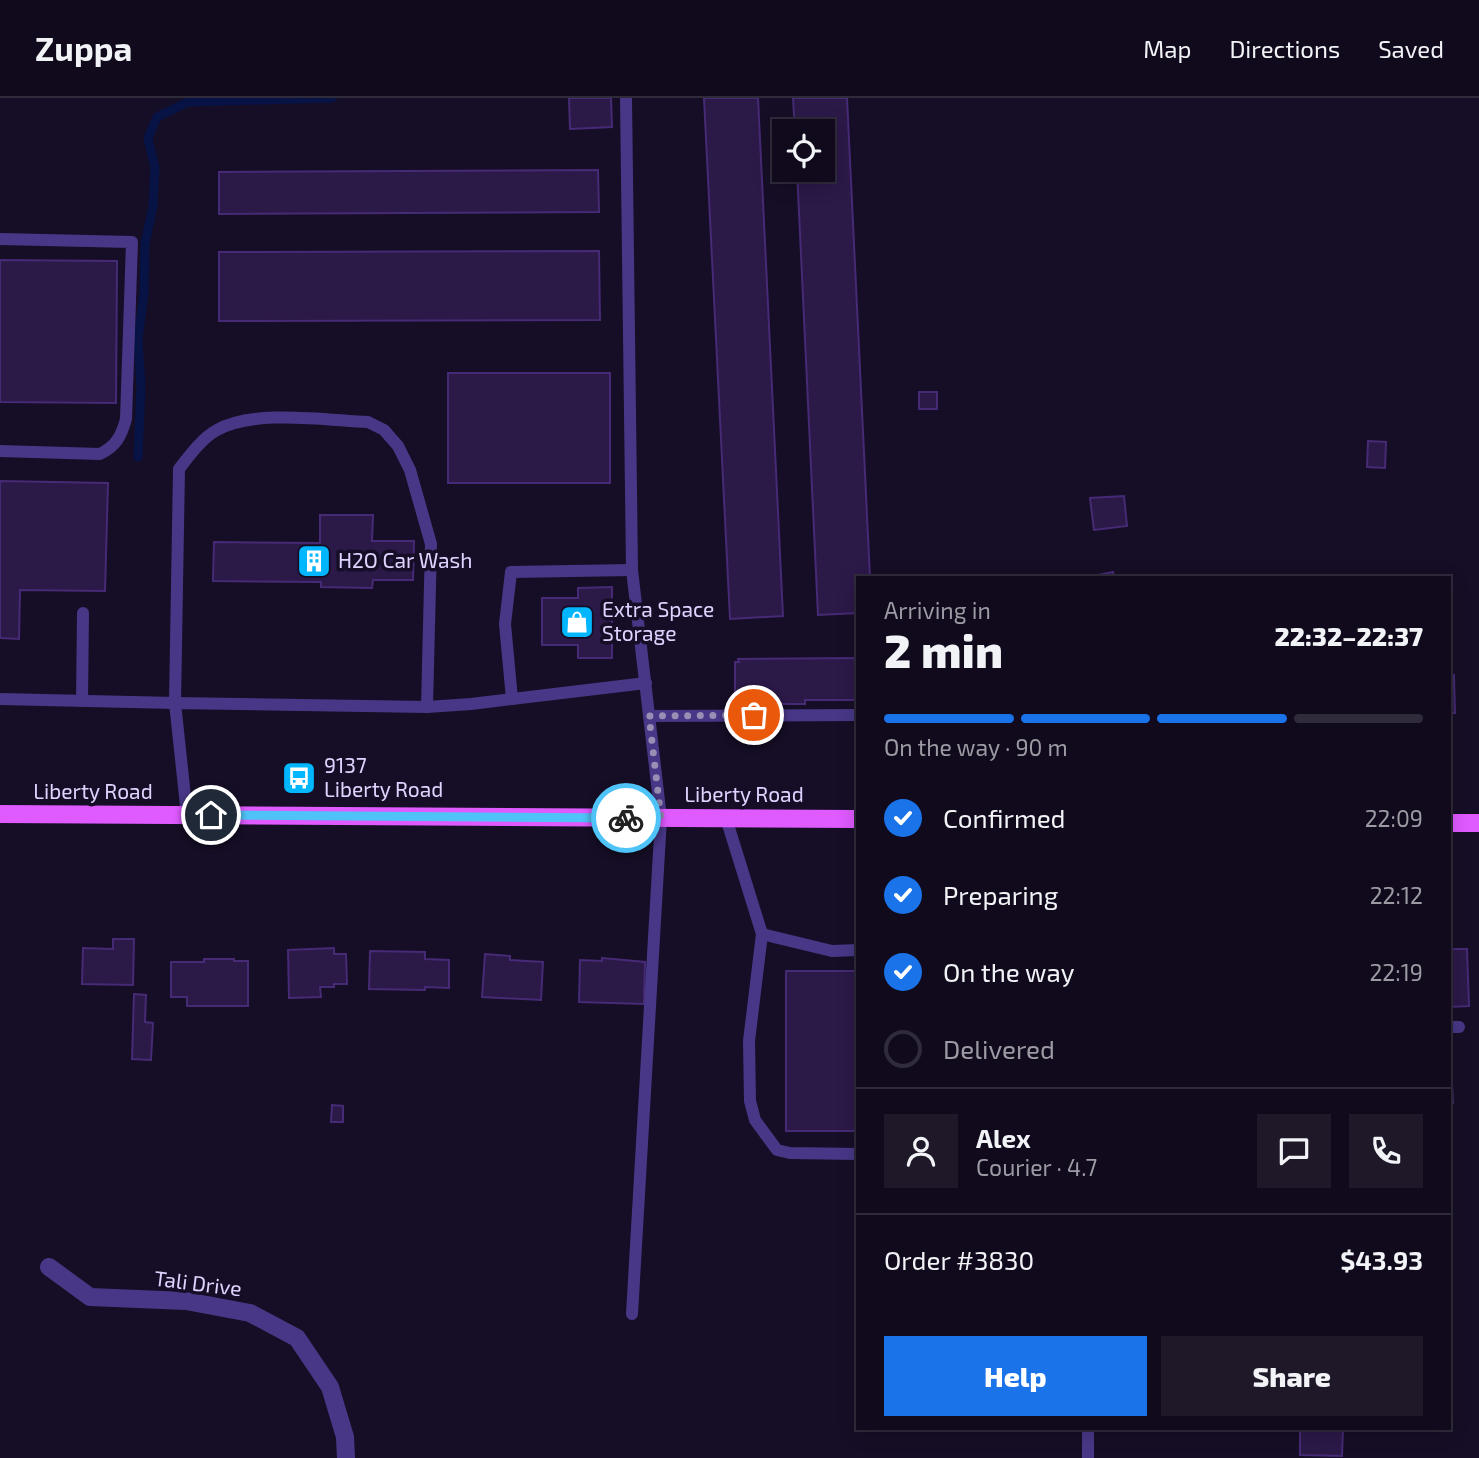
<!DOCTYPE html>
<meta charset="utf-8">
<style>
:root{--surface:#100a1c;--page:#1e1829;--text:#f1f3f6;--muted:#9c9aa3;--line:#302b3b;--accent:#1a73e8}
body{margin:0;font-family:"Exo 2",sans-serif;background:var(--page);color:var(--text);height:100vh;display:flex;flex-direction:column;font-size:26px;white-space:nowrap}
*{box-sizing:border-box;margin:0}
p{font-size:23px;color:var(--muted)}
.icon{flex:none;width:38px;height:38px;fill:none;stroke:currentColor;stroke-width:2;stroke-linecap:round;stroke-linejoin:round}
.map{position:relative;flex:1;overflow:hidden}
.panel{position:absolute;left:856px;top:478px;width:595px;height:854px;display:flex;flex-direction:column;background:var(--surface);border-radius:0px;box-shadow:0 4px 18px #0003,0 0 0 2px var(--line)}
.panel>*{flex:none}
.fabs{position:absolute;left:772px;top:21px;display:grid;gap:14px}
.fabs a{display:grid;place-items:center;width:63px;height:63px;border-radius:0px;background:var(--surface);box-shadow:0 4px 18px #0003,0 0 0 2px var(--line);font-size:35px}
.pin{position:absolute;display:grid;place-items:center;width:60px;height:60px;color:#fff;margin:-30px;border:4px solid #fff;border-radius:50%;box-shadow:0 2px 7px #0007}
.courier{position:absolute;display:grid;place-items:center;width:70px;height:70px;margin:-35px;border:5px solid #4fc3f7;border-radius:50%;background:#fff;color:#222;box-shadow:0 2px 9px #0007}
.head em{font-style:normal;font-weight:800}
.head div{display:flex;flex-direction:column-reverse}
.head{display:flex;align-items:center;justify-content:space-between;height:119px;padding:0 28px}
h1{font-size:46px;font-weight:800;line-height:52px}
.bar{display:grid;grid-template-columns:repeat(4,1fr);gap:10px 7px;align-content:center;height:84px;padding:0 28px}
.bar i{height:9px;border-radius:5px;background:var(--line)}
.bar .current{background:var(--accent)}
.bar p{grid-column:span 4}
.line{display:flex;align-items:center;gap:18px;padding:0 28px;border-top:2px solid var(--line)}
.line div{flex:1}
.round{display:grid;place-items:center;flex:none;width:74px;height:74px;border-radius:0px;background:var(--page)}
ol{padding:0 28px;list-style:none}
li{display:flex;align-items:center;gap:21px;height:77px}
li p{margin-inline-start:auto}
li .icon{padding:7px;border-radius:50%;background:var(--accent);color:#fff;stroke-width:4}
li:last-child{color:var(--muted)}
li i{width:38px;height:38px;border:4px solid var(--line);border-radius:50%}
.cta{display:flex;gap:14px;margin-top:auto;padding:14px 28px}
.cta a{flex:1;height:80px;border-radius:0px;background:var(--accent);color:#fff;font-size:28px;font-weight:800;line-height:80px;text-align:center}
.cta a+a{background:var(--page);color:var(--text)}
header{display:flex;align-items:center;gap:42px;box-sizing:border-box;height:98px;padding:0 35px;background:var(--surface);border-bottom:2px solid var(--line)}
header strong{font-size:33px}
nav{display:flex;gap:38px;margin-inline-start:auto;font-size:24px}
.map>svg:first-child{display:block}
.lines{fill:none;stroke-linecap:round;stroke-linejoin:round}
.stream{stroke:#071345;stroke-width:9}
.building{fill:#2b1948;stroke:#462a75;stroke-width:2}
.service{stroke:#483787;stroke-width:12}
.minor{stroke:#483787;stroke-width:18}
.primary{stroke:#df5aff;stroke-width:18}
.done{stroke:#998eb3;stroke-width:7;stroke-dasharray:0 12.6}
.route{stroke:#4fc3f7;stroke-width:9}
.labels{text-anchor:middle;stroke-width:7;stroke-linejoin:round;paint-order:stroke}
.poi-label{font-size:21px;fill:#e0d3ff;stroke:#160e26;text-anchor:start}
.street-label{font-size:21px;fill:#e0d3ff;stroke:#160e26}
</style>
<header>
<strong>Zuppa</strong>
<nav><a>Map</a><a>Directions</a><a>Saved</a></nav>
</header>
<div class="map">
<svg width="1479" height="1360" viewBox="0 0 1479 1360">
<rect width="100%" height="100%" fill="#160e26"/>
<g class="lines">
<polyline class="stream" points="138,359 141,288 138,241 144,195 145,146 153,108 155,70 148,40 157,19 188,4 332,0"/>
</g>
<g class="building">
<polygon points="569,0 611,0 612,29 570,31"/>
<polygon points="704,0 758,0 783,518 730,521"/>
<polygon points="793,0 847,0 870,480 858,480 858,515 818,517 797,72 822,72 822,33 795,33"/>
<polygon points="598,72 599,114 219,116 219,74"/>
<polygon points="599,153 600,222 219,223 219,154"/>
<polygon points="0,162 117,163 116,305 0,304"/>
<rect x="448" y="275" width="162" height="110"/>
<rect x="919" y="294" width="18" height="17"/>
<polygon points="1368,343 1386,344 1385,370 1367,369"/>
<polygon points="0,383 108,385 105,493 20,492 19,541 0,540"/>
<polygon points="1124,398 1127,428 1094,432 1090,400"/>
<polygon points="320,417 373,417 372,443 414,443 413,482 373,482 372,490 321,489 321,484 213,483 214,444 320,445"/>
<polygon points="1113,474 1114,480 1084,480"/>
<polygon points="612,489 612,560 578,560 578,547 542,547 542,500 578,500 578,490"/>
<polygon points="858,560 858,602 805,602 805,606 735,606 735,564 739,564 738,561"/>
<polygon points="1449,577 1454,577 1455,615 1449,615"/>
<polygon points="113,841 134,841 133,887 82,886 83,850 113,851"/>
<polygon points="1449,845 1451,851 1467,851 1469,908 1450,909"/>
<polygon points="334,850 334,856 346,856 347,886 334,886 334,889 320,889 321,899 289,900 288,852"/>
<polygon points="370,853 425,854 425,861 449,862 449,890 425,889 425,892 369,891"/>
<polygon points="485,856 510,858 510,862 543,864 541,902 482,899"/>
<polygon points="602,860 645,864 644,906 579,904 580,862 602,863"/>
<polygon points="204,861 234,861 234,863 248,863 248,908 187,908 187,899 171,899 171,864 204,864"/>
<rect x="786" y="873" width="72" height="160"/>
<polygon points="134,896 146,897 145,924 153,925 151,962 132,961"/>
<polygon points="1449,952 1451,952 1452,984 1449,984"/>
<polygon points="1449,985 1452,985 1453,1005 1449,1005"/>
<polygon points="332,1007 343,1008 343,1024 331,1024"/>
<polygon points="1300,1330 1343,1330 1342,1358 1300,1357"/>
</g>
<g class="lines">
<g class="service">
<polyline points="626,0 632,472 661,720 632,1216"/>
<path d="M 0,141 L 132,144 L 126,321 C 121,339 116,348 100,356 L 0,353"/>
<path d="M 0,601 L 175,605 L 179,371 C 189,358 202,340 217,332 C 254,311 325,322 368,324 L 384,332 L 398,348 L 410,372 L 431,446 L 427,609"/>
<polyline points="512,601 505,526 511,474 632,472"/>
<polyline points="82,603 83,515"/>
<polyline points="649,618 858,617"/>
<polyline points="187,717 175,605 427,609 471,606 646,585"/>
<polyline points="726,720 762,836 749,943 750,1003 755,1022 777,1052 790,1055 858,1056"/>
<polyline points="762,836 832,853 858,852"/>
<polyline points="1449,929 1459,929"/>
<polyline points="1088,1330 1088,1360"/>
</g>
<polyline class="minor" points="49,1169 90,1199 186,1203 250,1215 297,1240 330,1289 345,1339 346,1360"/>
<g class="primary">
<polyline points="0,716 858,721"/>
<polyline points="1449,725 1479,725"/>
</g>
</g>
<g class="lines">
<polyline class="done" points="626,720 661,720 649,618 754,617"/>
<polyline class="route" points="211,717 626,720"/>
</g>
<defs>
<g id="building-square" transform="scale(1.75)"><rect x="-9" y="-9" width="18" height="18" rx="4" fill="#00b6fe" stroke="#160e26"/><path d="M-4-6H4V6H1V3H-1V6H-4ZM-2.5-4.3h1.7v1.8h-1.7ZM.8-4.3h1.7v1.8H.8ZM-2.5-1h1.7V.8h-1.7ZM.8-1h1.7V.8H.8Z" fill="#fff"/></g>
<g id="shop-square" transform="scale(1.75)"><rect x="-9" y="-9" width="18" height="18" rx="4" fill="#00b6fe" stroke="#160e26"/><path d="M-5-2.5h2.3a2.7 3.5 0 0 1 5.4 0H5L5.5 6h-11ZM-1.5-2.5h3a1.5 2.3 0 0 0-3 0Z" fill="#fff"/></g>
<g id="bus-square" transform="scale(1.75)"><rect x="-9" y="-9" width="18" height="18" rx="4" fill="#00b6fe" stroke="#160e26"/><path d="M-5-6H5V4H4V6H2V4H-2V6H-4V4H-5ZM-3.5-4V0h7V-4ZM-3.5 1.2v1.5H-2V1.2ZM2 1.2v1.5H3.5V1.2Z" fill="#fff"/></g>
</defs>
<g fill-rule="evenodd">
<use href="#building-square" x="314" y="463"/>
<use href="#shop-square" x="577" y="524"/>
<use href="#bus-square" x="299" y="680"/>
</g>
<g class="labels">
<g class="poi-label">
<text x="338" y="470">H2O Car Wash</text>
<text x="602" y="519">Extra Space<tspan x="602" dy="24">Storage</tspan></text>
<text x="324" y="675">9137<tspan x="324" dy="24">Liberty Road</tspan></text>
</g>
<g class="street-label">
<text x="93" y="701">Liberty Road</text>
<text x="744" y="704">Liberty Road</text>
<text transform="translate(198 1186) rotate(7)" y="7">Tali Drive</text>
</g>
</g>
</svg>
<div class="fabs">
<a><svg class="icon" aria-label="locate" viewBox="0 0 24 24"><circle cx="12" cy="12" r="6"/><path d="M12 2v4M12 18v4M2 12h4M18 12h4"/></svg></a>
</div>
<div class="pin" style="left:754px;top:617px;background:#ea580c"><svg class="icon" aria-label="bag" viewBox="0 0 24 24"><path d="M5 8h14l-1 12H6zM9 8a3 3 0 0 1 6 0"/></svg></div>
<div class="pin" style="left:211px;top:717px;background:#1f2937"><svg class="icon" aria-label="home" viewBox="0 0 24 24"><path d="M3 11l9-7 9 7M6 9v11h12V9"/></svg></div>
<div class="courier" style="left:626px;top:720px"><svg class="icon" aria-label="bike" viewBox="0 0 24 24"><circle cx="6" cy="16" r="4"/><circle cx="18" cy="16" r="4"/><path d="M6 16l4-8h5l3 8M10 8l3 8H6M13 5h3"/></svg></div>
<section class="panel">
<div class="head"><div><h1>2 min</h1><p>Arriving in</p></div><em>22:32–22:37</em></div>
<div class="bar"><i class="current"></i><i class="current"></i><i class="current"></i><i></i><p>On the way · 90 m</p></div>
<ol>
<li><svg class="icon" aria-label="check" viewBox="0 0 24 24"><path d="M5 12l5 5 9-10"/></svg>Confirmed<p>22:09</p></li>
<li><svg class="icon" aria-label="check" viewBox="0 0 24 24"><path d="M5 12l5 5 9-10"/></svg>Preparing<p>22:12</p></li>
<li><svg class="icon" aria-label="check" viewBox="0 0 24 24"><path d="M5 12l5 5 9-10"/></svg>On the way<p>22:19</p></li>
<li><i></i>Delivered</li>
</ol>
<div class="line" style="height:126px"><a class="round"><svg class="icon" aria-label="person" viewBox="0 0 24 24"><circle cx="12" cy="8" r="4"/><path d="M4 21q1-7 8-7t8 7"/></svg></a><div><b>Alex</b><p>Courier · 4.7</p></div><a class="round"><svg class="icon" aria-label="chat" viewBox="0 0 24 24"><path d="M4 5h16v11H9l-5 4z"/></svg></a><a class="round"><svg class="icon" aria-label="phone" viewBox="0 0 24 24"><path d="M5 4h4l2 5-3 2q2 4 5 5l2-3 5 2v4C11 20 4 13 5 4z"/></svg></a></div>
<div class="line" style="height:91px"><div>Order #3830</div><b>$43.93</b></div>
<div class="cta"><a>Help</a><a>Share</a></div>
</section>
</div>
